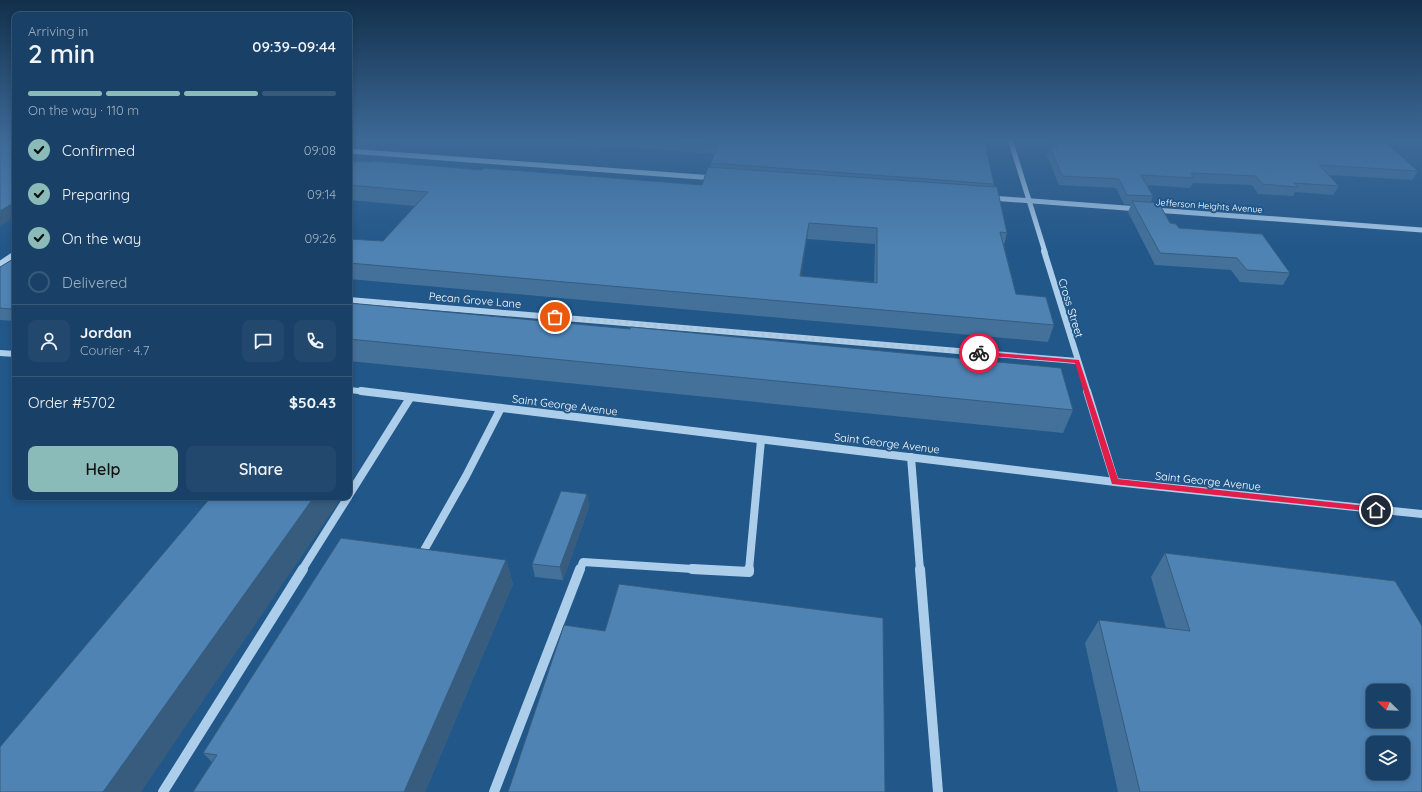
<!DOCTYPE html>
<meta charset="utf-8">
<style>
:root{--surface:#194167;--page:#22486d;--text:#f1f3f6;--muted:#9fafc0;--line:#375a7b;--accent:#8bbbb9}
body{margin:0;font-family:Quicksand,sans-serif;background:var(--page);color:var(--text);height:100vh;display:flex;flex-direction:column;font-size:15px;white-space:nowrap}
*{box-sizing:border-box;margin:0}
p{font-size:13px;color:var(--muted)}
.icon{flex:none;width:22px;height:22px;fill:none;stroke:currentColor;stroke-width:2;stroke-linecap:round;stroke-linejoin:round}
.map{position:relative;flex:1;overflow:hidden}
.panel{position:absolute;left:12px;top:12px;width:340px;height:488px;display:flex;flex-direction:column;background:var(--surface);border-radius:8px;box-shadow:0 2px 6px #0003,0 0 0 1px var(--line)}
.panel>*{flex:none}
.needle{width:26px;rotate:293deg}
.buttons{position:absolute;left:1366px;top:684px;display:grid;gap:8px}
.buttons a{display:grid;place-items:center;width:44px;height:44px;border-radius:8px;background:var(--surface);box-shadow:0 2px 6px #0003,0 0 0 1px var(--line);font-size:20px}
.pin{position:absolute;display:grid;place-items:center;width:34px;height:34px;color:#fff;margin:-17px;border:2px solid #fff;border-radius:50%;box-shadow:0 1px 4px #0007}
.courier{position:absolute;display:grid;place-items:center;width:40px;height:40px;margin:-20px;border:3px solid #e11d48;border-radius:50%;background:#fff;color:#222;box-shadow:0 1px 5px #0007}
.head em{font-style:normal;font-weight:600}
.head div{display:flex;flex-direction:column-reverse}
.head{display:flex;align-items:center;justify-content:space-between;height:68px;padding:0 16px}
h1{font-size:26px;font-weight:600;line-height:30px}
.bar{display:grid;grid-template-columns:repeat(4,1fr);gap:6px 4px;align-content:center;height:48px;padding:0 16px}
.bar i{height:5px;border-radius:3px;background:var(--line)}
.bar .on{background:var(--accent)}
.bar p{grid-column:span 4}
.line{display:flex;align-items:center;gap:10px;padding:0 16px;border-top:1px solid var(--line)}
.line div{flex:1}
.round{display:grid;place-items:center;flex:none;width:42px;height:42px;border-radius:8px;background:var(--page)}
ol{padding:0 16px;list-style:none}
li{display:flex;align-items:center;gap:12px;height:44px}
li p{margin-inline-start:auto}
li .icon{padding:4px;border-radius:50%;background:var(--accent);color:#111;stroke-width:4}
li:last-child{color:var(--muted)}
li i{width:22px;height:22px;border:2px solid var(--line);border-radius:50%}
.cta{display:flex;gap:8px;margin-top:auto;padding:8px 16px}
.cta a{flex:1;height:46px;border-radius:8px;background:var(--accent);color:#111;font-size:16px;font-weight:600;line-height:46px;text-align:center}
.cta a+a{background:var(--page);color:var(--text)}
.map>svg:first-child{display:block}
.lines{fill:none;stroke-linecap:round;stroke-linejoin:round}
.minor-far3{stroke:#adceeb;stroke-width:5}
.minor-far2{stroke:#adceeb;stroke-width:6}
.minor-far1{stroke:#adceeb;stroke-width:8}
.minor{stroke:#adceeb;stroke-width:10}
.wall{fill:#43719a;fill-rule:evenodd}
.shaded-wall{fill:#375c7d}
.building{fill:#4e83b3;stroke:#375c7d;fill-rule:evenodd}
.route{fill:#e11d48}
.done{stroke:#b1c4d6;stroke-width:4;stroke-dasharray:0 7.2}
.labels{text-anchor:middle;stroke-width:4;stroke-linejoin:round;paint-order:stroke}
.far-street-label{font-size:9px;fill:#fff;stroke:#215789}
.street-label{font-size:11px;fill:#fff;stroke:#215789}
</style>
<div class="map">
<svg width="1422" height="792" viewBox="0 0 1422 792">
<rect width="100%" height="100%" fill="#215789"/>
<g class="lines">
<g class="minor-far3">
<polyline points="1010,139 1045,252"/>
<polyline points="349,151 714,178"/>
<polyline points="991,198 1139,209"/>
<polyline points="1155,210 1422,230"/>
</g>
<g class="minor-far2">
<polyline points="1044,251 1088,392"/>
<polyline points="0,264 15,254"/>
<polyline points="349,300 1077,361"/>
<polyline points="0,353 15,354"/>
<polyline points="349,390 369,392"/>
</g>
<g class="minor-far1">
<polyline points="361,391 1115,482 1422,514"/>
<polyline points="1087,391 1115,482"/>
<polyline points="911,457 920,570"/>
<polyline points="349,495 410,398"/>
<polyline points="423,552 466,476 501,408"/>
<polyline points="302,570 348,497"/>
<polyline points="580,570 583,562 709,570"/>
<polyline points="749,570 761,440"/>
</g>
<g class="minor">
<polyline points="692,569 749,572 749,569"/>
<polyline points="920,569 938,792"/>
<polyline points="163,792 303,569"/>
<polyline points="494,792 580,569"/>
</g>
</g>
<g class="wall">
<path d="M 514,139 L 984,139 L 994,184 L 994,187 L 1007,233 L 1004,245 L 1016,294 L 1054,325 L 1048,342 L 349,279 L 349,239 L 383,241 L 415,206 L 349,200 L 349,161 L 482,170 L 702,185 L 711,167 L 711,163 L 714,154 ZM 807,239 L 875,244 L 874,282 L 801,276 Z"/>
<polygon points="1050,139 1381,139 1418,171 1412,180 1329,175 1339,186 1333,195 1295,192 1293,196 1258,194 1252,185 1193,183 1190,188 1147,185 1153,196 1151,202 1170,223 1179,228 1290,273 1283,285 1240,282 1231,270 1155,265 1128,212 1131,205 1124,204 1116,188 1059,185 1047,156 1050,147 1052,147 1050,141"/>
<polygon points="15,258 15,321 0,320 0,267"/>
<polygon points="349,303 1073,410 1063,433 349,361"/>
<polygon points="587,494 589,507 563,580 535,577 532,564"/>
<polygon points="1165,553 1422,792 1118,792 1085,643 1099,620 1166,628 1151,577"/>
<polygon points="506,560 513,584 425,792 193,792 212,762 203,753"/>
</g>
<g class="shaded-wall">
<polygon points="15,202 15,217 0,226 0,211"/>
<polygon points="809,223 807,239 799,293 800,276"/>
<polygon points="15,306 15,316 10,309"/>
<polygon points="587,494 589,507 563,580 560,567"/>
<polygon points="314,497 335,497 338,503 141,792 103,792"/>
<polygon points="506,560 513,584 425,792 404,792"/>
</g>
<g class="building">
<polygon points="0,139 15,139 15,202 0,211"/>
<polygon points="647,139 984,139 994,184 711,163 718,145"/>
<polygon points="1055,139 1381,139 1418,171 1319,165 1339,186 1294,183 1298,187 1262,184 1256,176 1191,173 1194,178 1141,175 1153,196 1127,195 1119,179 1062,176 1050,147 1058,148"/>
<path d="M 349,161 L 372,162 L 374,161 L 482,170 L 484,168 L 702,185 L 708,167 L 997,187 L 1007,233 L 1000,232 L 1016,294 L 1046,297 L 1054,325 L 349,263 L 349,239 L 383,241 L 428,192 L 349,185 ZM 809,223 L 877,228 L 877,283 L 800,276 Z"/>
<polygon points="1132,201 1159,203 1170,223 1176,224 1179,228 1262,234 1290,273 1247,270 1237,258 1160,253"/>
<polygon points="15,258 15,306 10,309 0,308 0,267"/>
<polygon points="349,303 630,329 631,327 1061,368 1073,410 349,339"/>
<polygon points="561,491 587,494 560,567 532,564"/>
<polygon points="211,497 314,497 103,792 0,792 0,747"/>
<polygon points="341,538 506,560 404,792 193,792 217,755 203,753"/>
<path d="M 1165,553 L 1395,581 L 1422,626 L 1422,792 L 1140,792 L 1099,620 L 1190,631 ZM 1373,691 L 1403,691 L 1403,721 L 1373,721 ZM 1373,743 L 1403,743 L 1403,773 L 1373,773 Z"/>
<polygon points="619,584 883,618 885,792 508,792 564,625 605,631"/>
</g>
<linearGradient id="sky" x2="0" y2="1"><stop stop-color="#12304b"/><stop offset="0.56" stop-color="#3d6997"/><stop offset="1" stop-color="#3d6997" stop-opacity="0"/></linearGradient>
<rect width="1422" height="250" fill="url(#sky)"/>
<polygon class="route" points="976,351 1079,360 1118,479 1376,507 1380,510 1376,512 1112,484 1075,363 979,355 975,353"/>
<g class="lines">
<polyline class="done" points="555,317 979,353"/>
</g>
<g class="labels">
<g class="far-street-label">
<text transform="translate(1209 206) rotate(4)" y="3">Jefferson Heights Avenue</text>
</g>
<g class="street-label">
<text transform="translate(475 300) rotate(5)" y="4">Pecan Grove Lane</text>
<text transform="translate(1071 308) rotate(73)" y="4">Cross Street</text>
<text transform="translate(565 405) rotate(7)" y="4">Saint George Avenue</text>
<text transform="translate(887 443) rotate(7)" y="4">Saint George Avenue</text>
<text transform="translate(1208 481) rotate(6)" y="4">Saint George Avenue</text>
</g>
</g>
</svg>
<div class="buttons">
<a><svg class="needle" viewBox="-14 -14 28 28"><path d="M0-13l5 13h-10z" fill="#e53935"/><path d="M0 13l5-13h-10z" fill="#9fafc0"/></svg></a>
<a><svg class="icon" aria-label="layers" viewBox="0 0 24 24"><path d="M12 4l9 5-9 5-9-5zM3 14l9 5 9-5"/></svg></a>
</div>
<div class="pin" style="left:555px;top:317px;background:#ea580c"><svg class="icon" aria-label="bag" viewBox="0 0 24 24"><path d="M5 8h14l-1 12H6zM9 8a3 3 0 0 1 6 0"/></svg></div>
<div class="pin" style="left:1376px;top:510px;background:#1f2937"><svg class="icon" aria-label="home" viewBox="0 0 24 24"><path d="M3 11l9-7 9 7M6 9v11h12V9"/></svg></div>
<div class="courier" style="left:979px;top:353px"><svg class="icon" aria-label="bike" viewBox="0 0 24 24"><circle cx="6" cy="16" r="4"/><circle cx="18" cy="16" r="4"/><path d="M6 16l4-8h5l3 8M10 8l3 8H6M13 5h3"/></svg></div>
<section class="panel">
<div class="head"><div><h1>2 min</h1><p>Arriving in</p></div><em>09:39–09:44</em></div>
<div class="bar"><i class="on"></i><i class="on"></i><i class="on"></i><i></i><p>On the way · 110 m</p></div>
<ol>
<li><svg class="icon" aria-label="check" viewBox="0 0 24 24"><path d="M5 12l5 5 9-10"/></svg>Confirmed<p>09:08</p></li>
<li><svg class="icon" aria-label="check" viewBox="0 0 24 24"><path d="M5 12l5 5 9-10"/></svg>Preparing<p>09:14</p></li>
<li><svg class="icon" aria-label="check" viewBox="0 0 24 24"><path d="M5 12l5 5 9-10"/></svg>On the way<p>09:26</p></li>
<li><i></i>Delivered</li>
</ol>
<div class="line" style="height:72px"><a class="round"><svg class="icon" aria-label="person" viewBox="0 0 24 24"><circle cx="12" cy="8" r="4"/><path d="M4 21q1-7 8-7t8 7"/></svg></a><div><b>Jordan</b><p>Courier · 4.7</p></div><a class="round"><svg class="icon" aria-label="chat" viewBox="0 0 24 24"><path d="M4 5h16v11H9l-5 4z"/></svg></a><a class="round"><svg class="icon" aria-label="phone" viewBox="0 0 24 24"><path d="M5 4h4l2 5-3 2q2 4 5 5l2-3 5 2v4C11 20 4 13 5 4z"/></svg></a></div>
<div class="line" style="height:52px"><div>Order #5702</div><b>$50.43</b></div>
<div class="cta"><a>Help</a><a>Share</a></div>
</section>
</div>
